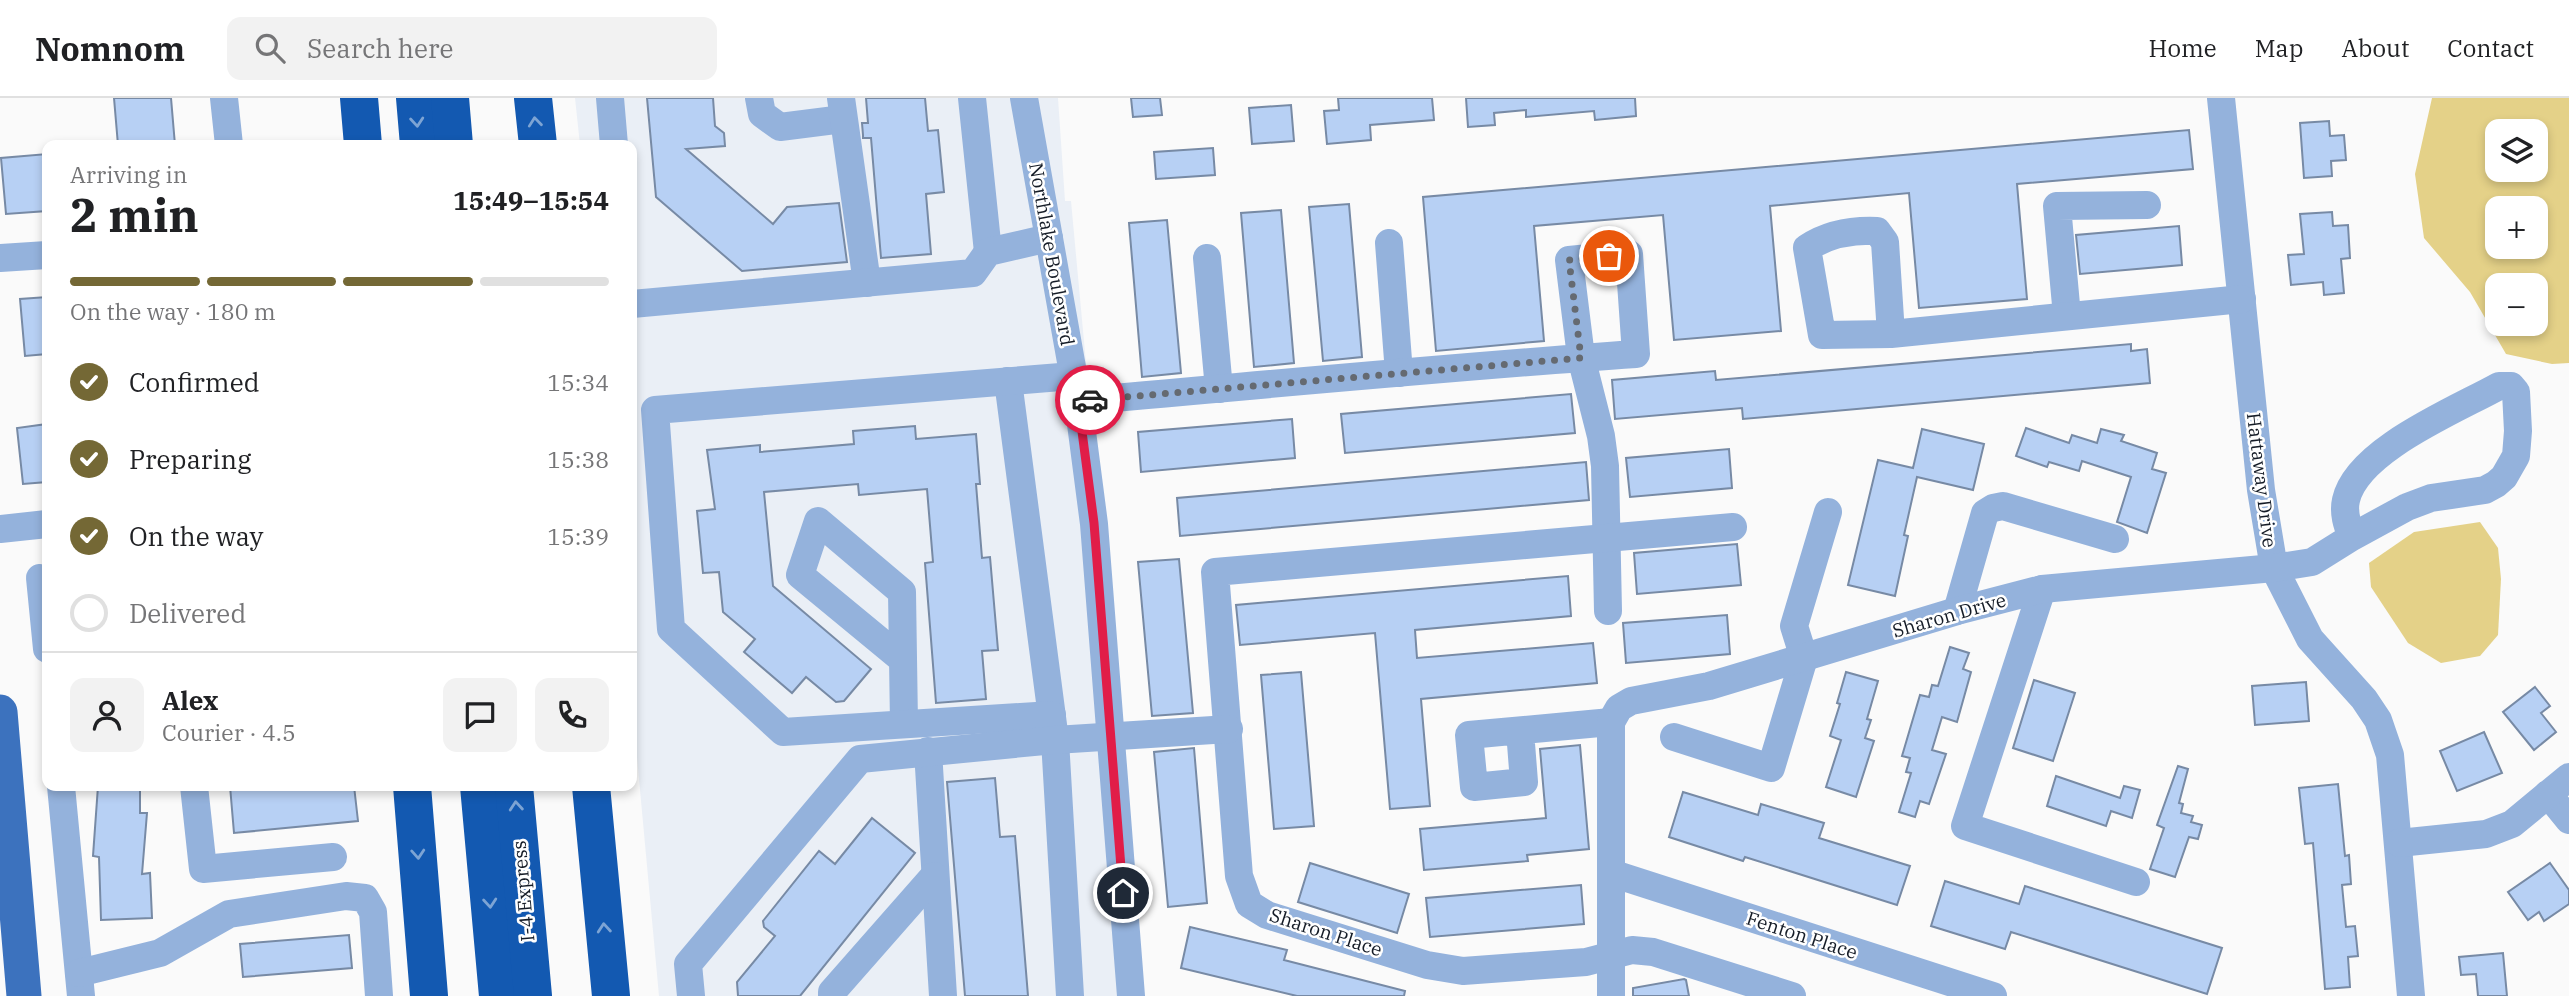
<!DOCTYPE html>
<meta charset="utf-8">
<style>
:root{--surface:#fff;--page:#f2f2f2;--text:#202124;--muted:#757577;--line:#e0e0e0;--accent:#746835}
body{margin:0;font-family:"IBM Plex Serif",serif;background:var(--page);color:var(--text);height:100vh;display:flex;flex-direction:column;font-size:26px;white-space:nowrap}
*{box-sizing:border-box;margin:0}
p{font-size:23px;color:var(--muted)}
.icon{flex:none;width:38px;height:38px;fill:none;stroke:currentColor;stroke-width:2;stroke-linecap:round;stroke-linejoin:round}
.map{position:relative;flex:1;overflow:hidden}
.details{position:absolute;left:42px;top:42px;width:595px;height:651px;display:flex;flex-direction:column;background:var(--surface);border-radius:14px;box-shadow:0 4px 10px #0003}
.details>*{flex:none}
.fabs{position:absolute;left:2485px;top:21px;display:grid;gap:14px}
.fabs a{display:grid;place-items:center;width:63px;height:63px;border-radius:14px;background:var(--surface);box-shadow:0 4px 10px #0003;font-size:35px}
.pin{position:absolute;display:grid;place-items:center;width:60px;height:60px;color:#fff;margin:-30px;border:4px solid #fff;border-radius:50%;box-shadow:0 2px 7px #0007}
.courier{position:absolute;display:grid;place-items:center;width:70px;height:70px;margin:-35px;border:5px solid #e11d48;border-radius:50%;background:#fff;color:#222;box-shadow:0 2px 9px #0007}
.headline em{font-style:normal;font-weight:800}
.headline div{display:flex;flex-direction:column-reverse}
.headline{display:flex;align-items:center;justify-content:space-between;height:119px;padding:0 28px}
h1{font-size:46px;font-weight:800;line-height:52px}
.bar{display:grid;grid-template-columns:repeat(4,1fr);gap:10px 7px;align-content:center;height:84px;padding:0 28px}
.bar i{height:9px;border-radius:5px;background:var(--line)}
.bar .on{background:var(--accent)}
.bar p{grid-column:span 4}
.line{display:flex;align-items:center;gap:18px;padding:0 28px;border-top:2px solid var(--line)}
.line div{flex:1}
.round{display:grid;place-items:center;flex:none;width:74px;height:74px;border-radius:14px;background:var(--page)}
ol{padding:0 28px;list-style:none}
li{display:flex;align-items:center;gap:21px;height:77px}
li p{margin-inline-start:auto}
li .icon{padding:7px;border-radius:50%;background:var(--accent);color:#fff;stroke-width:4}
li:last-child{color:var(--muted)}
li i{width:38px;height:38px;border:4px solid var(--line);border-radius:50%}
header{display:flex;align-items:center;gap:42px;box-sizing:border-box;height:98px;padding:0 35px;background:var(--surface);border-bottom:2px solid var(--line)}
header strong{font-size:33px}
nav{display:flex;gap:38px;margin-inline-start:auto;font-size:24px}
.search{width:490px;height:63px;background:var(--page);display:flex;align-items:center;gap:18px;box-sizing:border-box;padding:0 24px;border-radius:14px;color:var(--muted);font-size:26px}
.map>svg:first-child{display:block}
.built{fill:#eaeff6}
.water{fill:#e4d188;fill-rule:evenodd}
.building{fill:#b7d0f4;stroke:#778aa5;stroke-width:2}
.lines{fill:none;stroke-linecap:round;stroke-linejoin:round}
.minor{stroke:#94b2dc;stroke-width:28}
.major{stroke:#3c72be;stroke-width:35}
.highway{stroke:#1359b1;stroke-width:38}
.oneway{stroke:#7da4d4}
.done{stroke:#656a71;stroke-width:7;stroke-dasharray:0 12.6}
.route{stroke:#e11d48;stroke-width:9}
.labels{text-anchor:middle;stroke-width:5;stroke-linejoin:round;paint-order:stroke}
.street-label{font-size:19px;fill:#151c27;stroke:#fff}
</style>
<header>
<strong>Nomnom</strong>
<div class="search"><svg class="icon" aria-label="search" viewBox="0 0 24 24"><circle cx="10" cy="10" r="6"/><path d="M15 15l6 6"/></svg>Search here</div>
<nav><a>Home</a><a>Map</a><a>About</a><a>Contact</a></nav>
</header>
<div class="map">
<svg width="2569" height="898" viewBox="0 0 2569 898">
<rect width="100%" height="100%" fill="#fafafa"/>
<g class="built">
<polygon points="575,0 1015,0 1085,427 1121,898 659,898 632,605 632,47 580,47"/>
<polygon points="1033,0 1058,0 1065,103 1071,103 1095,362"/>
</g>
<g class="water">
<path d="M 2432,0 L 2569,0 L 2569,265 L 2552,266 L 2506,256 L 2470,194 L 2424,140 L 2415,76 ZM 2497,33 L 2536,33 L 2536,72 L 2497,72 ZM 2497,110 L 2536,110 L 2536,149 L 2497,149 ZM 2497,187 L 2536,187 L 2536,226 L 2497,226 Z"/>
<polygon points="2480,424 2498,450 2501,481 2498,537 2480,558 2441,565 2408,545 2371,489 2369,465 2414,434"/>
</g>
<g class="building">
<polygon points="114,0 171,0 175,47 118,47"/>
<polygon points="647,0 713,0 715,28 724,35 725,48 686,51 773,126 787,109 839,105 847,164 742,173 656,99"/>
<polygon points="866,0 925,0 928,33 938,32 944,94 926,96 931,156 881,160 871,40 863,40 863,37 862,25 868,25"/>
<polygon points="1131,0 1160,0 1162,17 1133,19"/>
<polygon points="1338,0 1432,0 1434,22 1370,27 1371,42 1327,46 1324,13 1339,12"/>
<polygon points="1466,0 1635,0 1636,18 1595,22 1594,13 1526,19 1526,12 1494,15 1495,27 1468,29"/>
<polygon points="1291,7 1294,43 1252,46 1249,10"/>
<polygon points="2329,23 2330,38 2344,37 2346,62 2331,63 2332,78 2304,80 2300,25"/>
<polygon points="2189,32 2193,71 2017,86 2027,201 1919,210 1909,95 1770,108 1781,233 1674,242 1663,117 1534,128 1544,243 1436,253 1423,99"/>
<polygon points="1213,50 1215,77 1156,81 1154,54"/>
<polygon points="47,56 47,113 6,116 1,60"/>
<polygon points="1349,106 1362,259 1323,263 1309,109"/>
<polygon points="1281,112 1294,265 1254,269 1241,115"/>
<polygon points="2332,114 2333,128 2348,127 2350,160 2341,161 2344,195 2324,197 2323,184 2291,187 2288,157 2304,156 2300,116"/>
<polygon points="1167,122 1181,275 1142,279 1129,125"/>
<polygon points="2179,128 2182,167 2080,176 2076,137"/>
<polygon points="47,199 47,256 25,258 20,201"/>
<polygon points="2131,246 2131,253 2147,251 2150,285 1743,321 1742,310 1615,321 1612,282 1715,273 1716,282"/>
<polygon points="1571,296 1575,335 1345,355 1341,316"/>
<polygon points="1292,321 1295,360 1141,374 1138,334"/>
<polygon points="47,326 47,384 23,386 17,330"/>
<polygon points="915,328 916,341 976,336 980,386 976,386 982,460 990,459 998,552 982,553 986,601 936,605 925,465 933,464 927,391 859,397 858,386 764,394 773,488 871,571 844,603 836,604 806,579 792,595 744,554 755,541 723,514 719,474 703,475 697,413 715,411 707,352 760,347 760,354 854,346 853,333"/>
<polygon points="2026,330 2069,345 2072,337 2097,345 2101,331 2124,337 2121,343 2157,355 2152,371 2166,375 2147,435 2117,424 2131,379 2082,363 2079,373 2049,364 2047,369 2016,358"/>
<polygon points="1922,331 1984,346 1973,392 1917,379 1904,437 1908,438 1895,498 1848,487 1878,362 1913,370"/>
<polygon points="1729,351 1732,390 1630,399 1626,360"/>
<polygon points="1586,364 1589,402 1180,438 1177,400"/>
<polygon points="1737,446 1741,487 1637,496 1634,455"/>
<polygon points="1179,461 1193,615 1152,618 1138,464"/>
<polygon points="1568,478 1571,518 1415,532 1417,560 1593,545 1597,585 1421,601 1430,708 1390,711 1375,535 1240,547 1236,507"/>
<polygon points="1727,517 1730,556 1626,565 1623,525"/>
<polygon points="1950,549 1969,555 1963,571 1971,574 1957,624 1942,619 1932,652 1946,656 1929,706 1920,703 1915,719 1899,714 1911,675 1906,674 1910,660 1902,658 1920,597 1929,599 1932,587 1938,588"/>
<polygon points="1301,574 1314,728 1274,731 1261,577"/>
<polygon points="1846,574 1878,583 1867,621 1871,622 1865,640 1874,643 1856,699 1826,689 1841,642 1830,638 1840,606 1837,605"/>
<polygon points="2034,582 2075,595 2053,663 2013,650"/>
<polygon points="2306,584 2309,623 2255,627 2252,588"/>
<polygon points="2535,589 2550,608 2541,615 2556,634 2534,652 2503,614"/>
<polygon points="2484,634 2502,675 2457,693 2440,653"/>
<polygon points="1580,647 1589,751 1527,757 1528,763 1424,772 1420,731 1546,720 1540,651"/>
<polygon points="1194,650 1207,805 1168,809 1154,654"/>
<polygon points="2178,668 2188,671 2179,705 2183,706 2181,715 2193,718 2191,724 2202,727 2198,741 2189,739 2175,779 2150,771 2164,730 2157,727"/>
<polygon points="2056,678 2120,700 2124,688 2140,692 2132,720 2111,713 2106,728 2047,708"/>
<polygon points="995,680 1000,739 1015,738 1028,898 965,898 947,684"/>
<polygon points="2338,686 2345,758 2349,757 2351,786 2342,787 2346,829 2355,828 2358,858 2348,859 2350,889 2325,891 2313,745 2305,746 2299,690"/>
<polygon points="98,688 140,688 140,715 147,715 142,776 150,775 152,820 101,822 99,759 93,758"/>
<polygon points="230,688 354,688 358,723 234,735"/>
<polygon points="1683,694 1758,717 1761,706 1824,725 1819,740 1910,768 1897,807 1745,759 1743,763 1669,739"/>
<polygon points="872,720 915,755 800,898 738,898 737,884 775,838 764,829 763,823 819,753 835,766"/>
<polygon points="1310,765 1409,796 1397,835 1298,804"/>
<polygon points="2550,765 2569,792 2569,806 2544,823 2539,814 2528,822 2508,794"/>
<polygon points="1945,783 2019,806 2025,788 2222,850 2207,896 2011,834 2005,851 1931,828"/>
<polygon points="1581,787 1584,826 1430,839 1426,800"/>
<polygon points="1190,829 1287,852 1284,862 1405,893 1404,898 1297,898 1181,870"/>
<polygon points="349,837 352,870 243,879 240,846"/>
<polygon points="2503,855 2507,898 2478,898 2476,876 2461,877 2459,859"/>
<polygon points="1684,881 1686,882 1689,898 1633,898 1633,890"/>
</g>
<g class="lines">
<g class="minor">
<polyline points="224,0 229,47"/>
<polyline points="610,0 614,47"/>
<polyline points="759,0 762,16 780,29 843,21"/>
<polyline points="841,0 867,185"/>
<polyline points="972,0 988,154"/>
<polyline points="1024,0 1078,303 1094,426 1131,898"/>
<polyline points="2221,0 2261,392 2274,470 2310,541 2364,601 2378,622 2390,657 2411,898"/>
<polyline points="1389,145 1399,275"/>
<polyline points="0,160 47,157"/>
<polyline points="1207,160 1219,291"/>
<polyline points="632,206 973,175 988,154 1049,140"/>
<polyline points="2067,218 2057,108 2147,107"/>
<path d="M 1891,236 L 1885,144 L 1877,133 C 1853,132 1828,136 1807,150 L 1822,237 L 1891,236 L 2242,201"/>
<polyline points="1008,283 1055,642 1070,898"/>
<path d="M 1078,303 C 1264,287 1450,269 1636,256 L 1629,156 L 1569,162 L 1581,259 L 1601,338 L 1605,368 L 1608,513"/>
<polyline points="1733,429 1215,474 1239,778 1249,806 1267,817 1427,867 1463,873 1586,864 1632,852 1653,854 1792,898"/>
<polyline points="0,431 47,426"/>
<polyline points="40,480 47,551"/>
<polyline points="2042,491 1965,728 2136,784"/>
<polyline points="1957,513 1985,415 1993,410 2003,408 2115,441"/>
<polyline points="903,562 800,477 818,423 902,494 904,626"/>
<polyline points="1052,617 783,634 671,531 655,312 1073,278"/>
<polyline points="1520,633 1524,684 1474,689 1469,637 1611,624"/>
<polyline points="1674,639 1771,670 1804,560 1794,528 1828,414"/>
<polyline points="928,653 943,898"/>
<polyline points="61,688 81,898"/>
<polyline points="194,688 203,771 333,759"/>
<polyline points="2548,696 2569,722"/>
<polyline points="2399,745 2486,736 2512,726 2569,679"/>
<polyline points="1611,775 1993,898"/>
<polyline points="79,875 160,855 229,816 346,798 365,800 373,814 379,898"/>
<polyline points="691,898 688,866 860,661 1055,642 1229,631"/>
<polyline points="832,898 832,894 934,778"/>
<path d="M 1611,898 L 1611,624 L 1619,610 L 1631,603 L 1709,588 L 1957,513 L 2042,491 L 2274,470 L 2312,464 L 2352,439 L 2407,409 L 2431,400 L 2485,392 L 2496,386 L 2504,379 L 2516,358 L 2518,333 L 2516,294 L 2511,288 L 2499,288 C 2456,312 2357,352 2346,402 C 2343,415 2347,427 2352,439"/>
</g>
<polyline class="major" points="0,614 24,898"/>
<g class="highway">
<polyline points="359,0 363,47"/>
<polyline points="415,0 419,47"/>
<polyline points="450,0 454,47"/>
<polyline points="533,0 538,47"/>
<polyline points="412,688 429,898"/>
<polyline points="479,688 498,898"/>
<polyline points="514,688 533,898"/>
<polyline points="591,688 611,898"/>
</g>
</g>
<defs><path id="oneway-chevron" d="M-2-3.5L2.5 0L-2 3.5" fill="none" stroke-width="1.6" stroke-linecap="round" stroke-linejoin="round" transform="scale(1.75)"/></defs>
<g class="oneway">
<use href="#oneway-chevron" transform="translate(417 24) rotate(85)"/>
<use href="#oneway-chevron" transform="translate(535 24) rotate(-96)"/>
<use href="#oneway-chevron" transform="translate(516 708) rotate(-95)"/>
<use href="#oneway-chevron" transform="translate(418 756) rotate(86)"/>
<use href="#oneway-chevron" transform="translate(490 805) rotate(85)"/>
<use href="#oneway-chevron" transform="translate(604 830) rotate(-95)"/>
</g>
<g class="lines">
<polyline class="done" points="1090,302 1581,260 1569,162 1609,158"/>
<polyline class="route" points="1090,302 1078,303 1094,425 1123,795"/>
</g>
<g class="labels">
<g class="street-label">
<text transform="translate(1052 156) rotate(80)" y="7">Northlake Boulevard</text>
<text transform="translate(2262 382) rotate(83)" y="7">Hattaway Drive</text>
<text transform="translate(1949 517) rotate(-16)" y="7">Sharon Drive</text>
<text transform="translate(523 793) rotate(-95)" y="7">I-4 Express</text>
<text transform="translate(1326 834) rotate(18)" y="7">Sharon Place</text>
<text transform="translate(1802 837) rotate(18)" y="7">Fenton Place</text>
</g>
</g>
</svg>
<div class="fabs">
<a><svg class="icon" aria-label="layers" viewBox="0 0 24 24"><path d="M12 4l9 5-9 5-9-5zM3 14l9 5 9-5"/></svg></a>
<a>+</a>
<a>−</a>
</div>
<div class="pin" style="left:1609px;top:158px;background:#ea580c"><svg class="icon" aria-label="bag" viewBox="0 0 24 24"><path d="M5 8h14l-1 12H6zM9 8a3 3 0 0 1 6 0"/></svg></div>
<div class="pin" style="left:1123px;top:795px;background:#1f2937"><svg class="icon" aria-label="home" viewBox="0 0 24 24"><path d="M3 11l9-7 9 7M6 9v11h12V9"/></svg></div>
<div class="courier" style="left:1090px;top:302px"><svg class="icon" aria-label="car" viewBox="0 0 24 24"><path d="M5 17H2v-5l4-1 3-4h7l3 4 3 1v5h-3M9 17h6M6 11h13"/><circle cx="7" cy="17" r="2"/><circle cx="17" cy="17" r="2"/></svg></div>
<section class="details">
<div class="headline"><div><h1>2 min</h1><p>Arriving in</p></div><em>15:49–15:54</em></div>
<div class="bar"><i class="on"></i><i class="on"></i><i class="on"></i><i></i><p>On the way · 180 m</p></div>
<ol>
<li><svg class="icon" aria-label="check" viewBox="0 0 24 24"><path d="M5 12l5 5 9-10"/></svg>Confirmed<p>15:34</p></li>
<li><svg class="icon" aria-label="check" viewBox="0 0 24 24"><path d="M5 12l5 5 9-10"/></svg>Preparing<p>15:38</p></li>
<li><svg class="icon" aria-label="check" viewBox="0 0 24 24"><path d="M5 12l5 5 9-10"/></svg>On the way<p>15:39</p></li>
<li><i></i>Delivered</li>
</ol>
<div class="line" style="height:126px"><a class="round"><svg class="icon" aria-label="person" viewBox="0 0 24 24"><circle cx="12" cy="8" r="4"/><path d="M4 21q1-7 8-7t8 7"/></svg></a><div><b>Alex</b><p>Courier · 4.5</p></div><a class="round"><svg class="icon" aria-label="chat" viewBox="0 0 24 24"><path d="M4 5h16v11H9l-5 4z"/></svg></a><a class="round"><svg class="icon" aria-label="phone" viewBox="0 0 24 24"><path d="M5 4h4l2 5-3 2q2 4 5 5l2-3 5 2v4C11 20 4 13 5 4z"/></svg></a></div>
</section>
</div>
